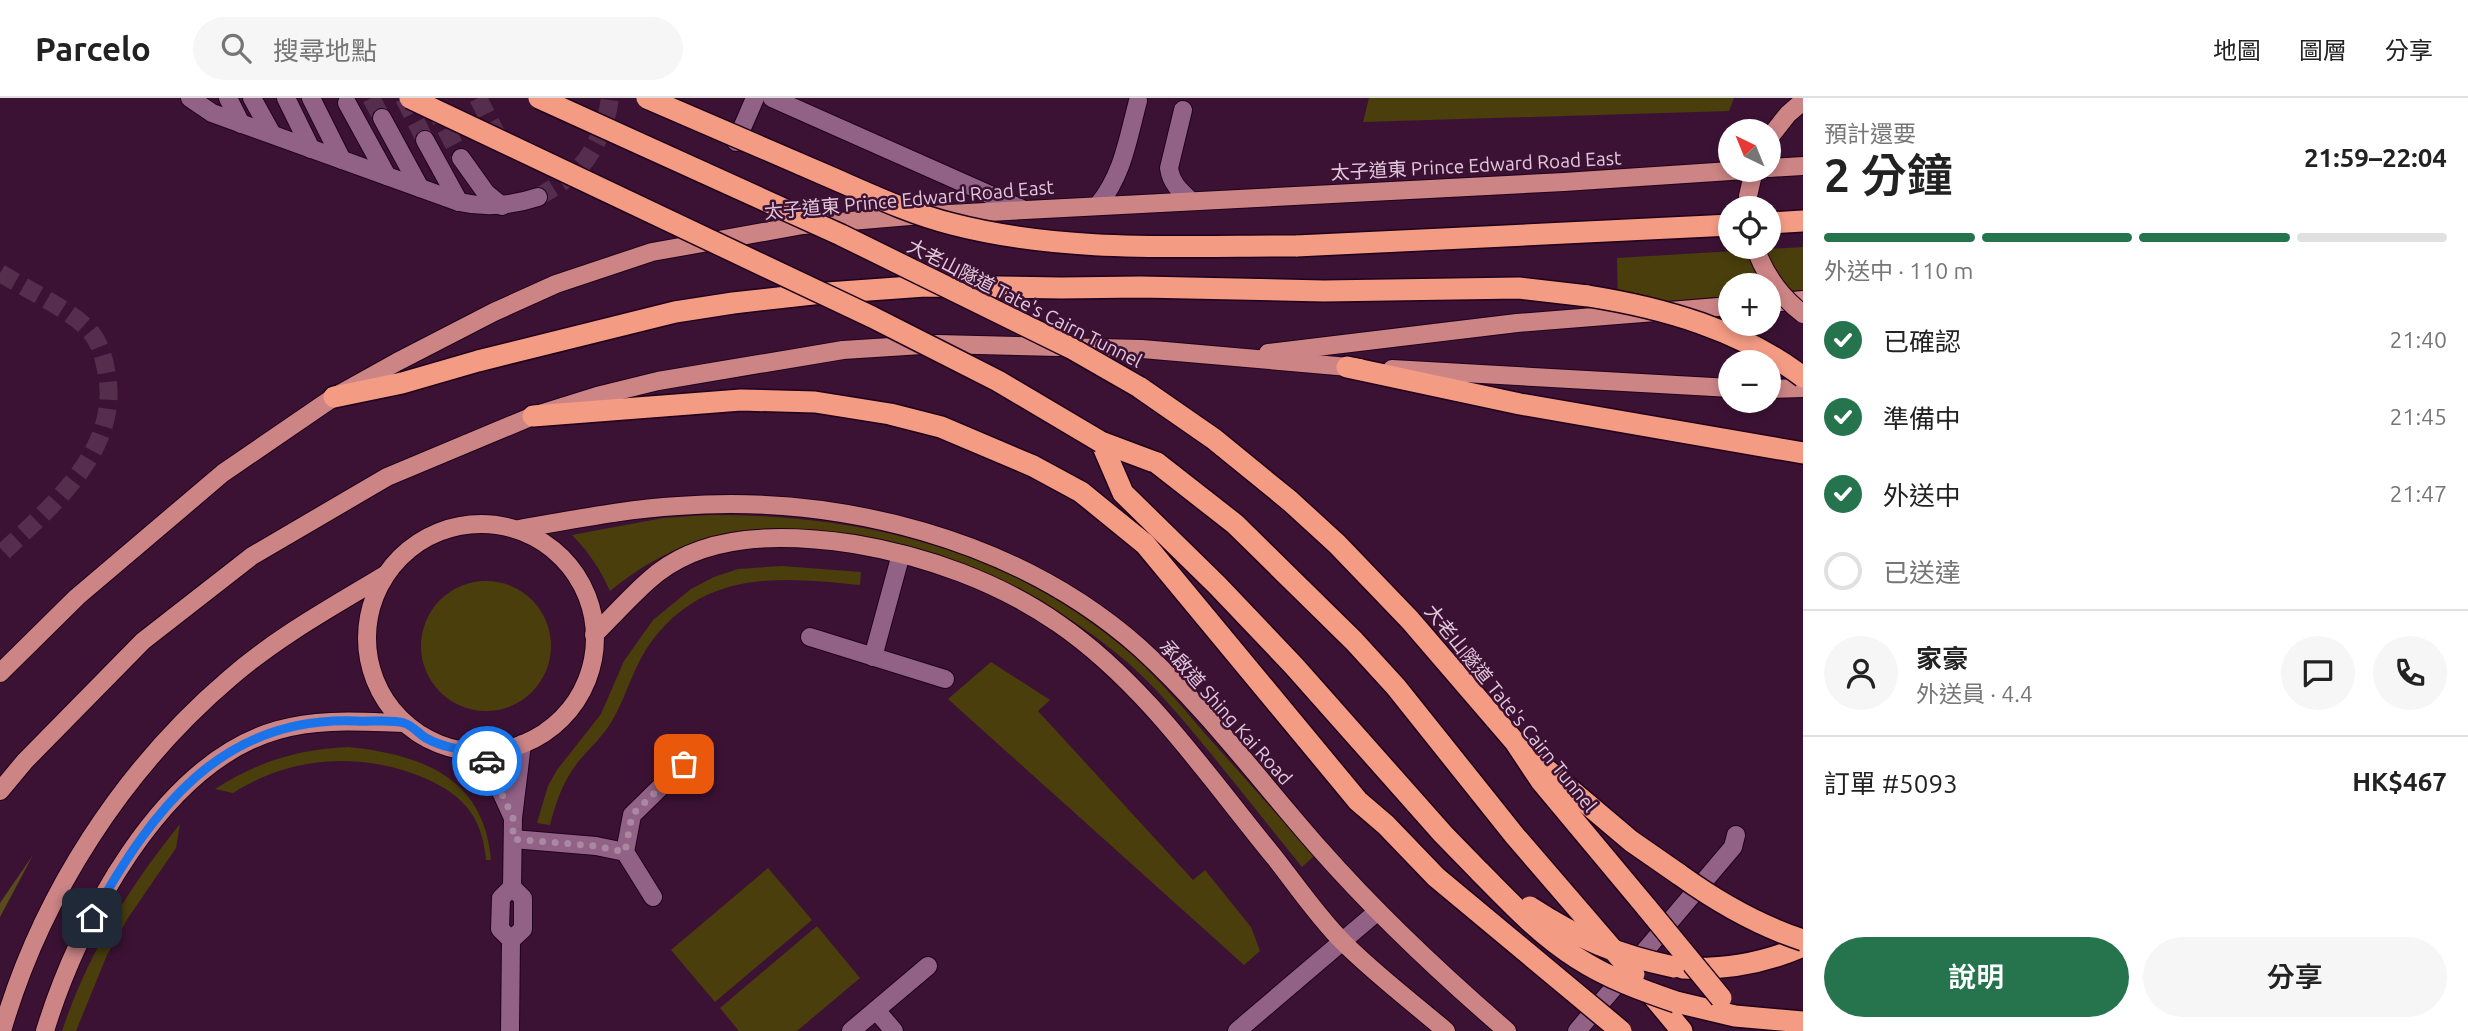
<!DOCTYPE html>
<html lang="zh-TW">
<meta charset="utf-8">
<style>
:root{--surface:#fff;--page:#f6f6f6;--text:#222;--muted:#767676;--line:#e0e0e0;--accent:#26744e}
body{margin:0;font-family:Ubuntu,"Noto Sans TC",sans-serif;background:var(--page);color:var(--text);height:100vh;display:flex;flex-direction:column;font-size:26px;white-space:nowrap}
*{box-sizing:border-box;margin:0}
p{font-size:23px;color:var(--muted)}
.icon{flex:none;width:38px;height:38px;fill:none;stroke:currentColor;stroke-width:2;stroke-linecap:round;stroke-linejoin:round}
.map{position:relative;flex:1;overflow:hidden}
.panel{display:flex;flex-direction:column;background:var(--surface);width:665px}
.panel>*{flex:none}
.needle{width:46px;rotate:317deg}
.tools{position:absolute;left:1718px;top:21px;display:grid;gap:14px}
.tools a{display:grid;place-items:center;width:63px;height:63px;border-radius:50%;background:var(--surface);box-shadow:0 4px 10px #0003;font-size:35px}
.pin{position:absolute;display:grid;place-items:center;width:60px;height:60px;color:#fff;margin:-30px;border-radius:14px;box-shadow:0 4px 10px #0006}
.courier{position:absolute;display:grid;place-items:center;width:70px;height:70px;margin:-35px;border:5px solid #1a73e8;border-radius:50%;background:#fff;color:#222;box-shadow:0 2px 9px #0007}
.overview em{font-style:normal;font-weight:600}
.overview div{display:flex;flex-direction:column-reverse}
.overview{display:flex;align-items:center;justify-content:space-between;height:119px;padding:0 21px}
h1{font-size:46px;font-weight:600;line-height:52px}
.bar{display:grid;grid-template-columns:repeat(4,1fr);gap:10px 7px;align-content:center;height:84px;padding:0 21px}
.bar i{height:9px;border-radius:5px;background:var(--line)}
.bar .current{background:var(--accent)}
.bar p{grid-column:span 4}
.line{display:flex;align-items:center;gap:18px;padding:0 21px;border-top:2px solid var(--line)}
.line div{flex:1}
.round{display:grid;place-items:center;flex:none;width:74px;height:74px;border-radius:37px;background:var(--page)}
ol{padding:0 21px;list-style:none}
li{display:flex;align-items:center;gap:21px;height:77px}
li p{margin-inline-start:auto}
li .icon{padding:7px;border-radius:50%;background:var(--accent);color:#fff;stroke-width:4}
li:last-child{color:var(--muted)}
li i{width:38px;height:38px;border:4px solid var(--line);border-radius:50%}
.cta{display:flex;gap:14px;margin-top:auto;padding:14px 21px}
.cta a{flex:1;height:80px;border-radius:42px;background:var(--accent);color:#fff;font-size:28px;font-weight:600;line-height:80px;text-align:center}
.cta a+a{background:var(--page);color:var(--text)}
header{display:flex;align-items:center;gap:42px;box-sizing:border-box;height:98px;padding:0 35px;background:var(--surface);border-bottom:2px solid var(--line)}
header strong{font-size:33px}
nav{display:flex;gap:38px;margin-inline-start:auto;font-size:24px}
.search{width:490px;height:63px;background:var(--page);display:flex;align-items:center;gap:18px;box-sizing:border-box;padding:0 24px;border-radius:38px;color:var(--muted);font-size:26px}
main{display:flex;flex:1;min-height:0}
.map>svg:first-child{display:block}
.green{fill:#493e0c}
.forest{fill:#584c1d}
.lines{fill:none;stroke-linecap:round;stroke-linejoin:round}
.minor-tunnel{stroke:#552d4d;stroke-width:18;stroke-dasharray:18 9;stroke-linecap:butt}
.minor-casing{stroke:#21001b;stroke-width:20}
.major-casing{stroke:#21001b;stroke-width:20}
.highway-casing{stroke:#21001b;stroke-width:24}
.minor{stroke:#916186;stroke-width:18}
.major{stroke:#cc8485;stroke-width:18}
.highway{stroke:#f49b84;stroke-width:21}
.major-bridge-casing{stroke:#21001b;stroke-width:20;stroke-linecap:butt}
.highway-bridge-casing{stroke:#21001b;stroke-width:24;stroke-linecap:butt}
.major-bridge{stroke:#cc8485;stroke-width:18}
.highway-bridge{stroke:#f49b84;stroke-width:21}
.done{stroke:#a988a1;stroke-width:7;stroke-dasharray:0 12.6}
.route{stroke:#1a73e8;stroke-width:9}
.labels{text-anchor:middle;stroke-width:5;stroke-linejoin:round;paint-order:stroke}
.street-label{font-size:19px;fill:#e3c8dc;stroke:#3c1234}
</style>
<header>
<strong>Parcelo</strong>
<div class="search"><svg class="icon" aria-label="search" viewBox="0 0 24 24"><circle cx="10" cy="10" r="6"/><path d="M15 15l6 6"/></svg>搜尋地點</div>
<nav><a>地圖</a><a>圖層</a><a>分享</a></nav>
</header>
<main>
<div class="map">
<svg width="1803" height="933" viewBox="0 0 1803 933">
<rect width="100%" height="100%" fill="#3c1234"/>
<g class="green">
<polygon points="1369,0 1734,0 1729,13 1363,24"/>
<polygon points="1803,149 1803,192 1769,194 1769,187 1731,187 1731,198 1618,207 1617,160"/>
<path d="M 709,417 C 866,416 1013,453 1132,557 C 1160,582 1184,611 1208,639 C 1244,679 1279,719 1314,758 L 1302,769 C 1272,732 1242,694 1212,657 C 1185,624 1158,591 1126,563 C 1038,489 932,443 818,433 C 781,430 743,430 707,440 C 671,451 639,469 610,493 C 600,471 589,454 572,437 L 663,420 Z"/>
<path d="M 782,468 L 861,474 L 860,487 C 777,478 700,472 647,550 C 632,573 626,599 612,623 C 603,638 590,650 578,664 C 563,683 556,704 550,727 L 537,725 L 548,688 L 557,672 L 601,616 L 624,563 L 653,522 L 691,491 L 714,479 L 738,471 Z"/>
<circle cx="486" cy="548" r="65"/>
<polygon points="991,564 1050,602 1038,613 1193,782 1205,772 1251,829 1260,853 1244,867 948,601"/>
<path d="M 349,649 C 422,657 484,679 491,762 L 486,762 C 482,715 460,694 417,677 C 356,654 289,659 233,695 L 215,691 C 257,664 298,651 349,649 Z"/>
<path d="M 180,726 L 176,750 L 128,820 L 107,857 L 76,933 L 62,933 C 88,856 129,789 180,726 Z"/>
<polygon points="768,770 812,822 715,904 671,852"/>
<polygon points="817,828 860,880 797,933 739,933 720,910"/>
</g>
<polygon class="forest" points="33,757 0,819 0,805"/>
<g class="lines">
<g class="minor-tunnel">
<polyline points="371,0 382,20"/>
<polyline points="404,0 425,42"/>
<polyline points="478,0 496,35 506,45"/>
<polyline points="433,7 461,60"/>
<path d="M 538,99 C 550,92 564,84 575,74 C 594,57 607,25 610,0"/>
<path d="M 0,175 C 26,191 71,212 90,233 C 101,246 104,261 107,277 C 120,354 50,409 0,457"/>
</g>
<g class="minor-casing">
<g id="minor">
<path d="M 190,0 L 212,15 L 459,104 C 486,110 511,108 538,99"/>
<polyline points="228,0 241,26"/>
<polyline points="252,0 272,36"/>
<polyline points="286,0 311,51"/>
<polyline points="311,0 342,62"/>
<polyline points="772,0 1022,111"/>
<polyline points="347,5 387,78"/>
<path d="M 1183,12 L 1169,70 C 1171,85 1180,93 1191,103"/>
<polyline points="382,20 420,90"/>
<polyline points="425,42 459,104"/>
<polyline points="736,44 755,0"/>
<polyline points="461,60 486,95 502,108"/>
<path d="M 1098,107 C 1123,77 1128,40 1138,3"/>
<polyline points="810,539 945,581"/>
<polyline points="873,559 901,456"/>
<polyline points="483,654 513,720"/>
<polyline points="513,741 596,748 625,754"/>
<polyline points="653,799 625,754 632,717 684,666"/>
<polyline points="511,842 500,831 501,800 512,789 513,720 522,646"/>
<polyline points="876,912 894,933"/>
<polyline points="510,933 511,842 523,831 523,800 512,789"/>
<polyline points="851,933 928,868"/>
<polyline points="1237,933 1378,813"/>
<polyline points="1577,933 1733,749 1736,737"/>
</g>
</g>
<g class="major-casing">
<g id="major">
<polyline points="1769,40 1788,16 1803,3"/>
<polyline points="1769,70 1803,68"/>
<polyline points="1748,110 1748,98 1754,72"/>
<polyline points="1769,205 1803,202"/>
<polyline points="1268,255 1517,225 1731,208"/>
<polyline points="1392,271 1731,290"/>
<polyline points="1769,291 1803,290"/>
<circle cx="481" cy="540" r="114"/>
<path d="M 519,431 C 572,422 625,411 678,408 C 840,396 1017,441 1140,550 C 1206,610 1260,683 1319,750 C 1377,816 1441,876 1507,933"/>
<path d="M 594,537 C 612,519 629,500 648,483 C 702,433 785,436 854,446 C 926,458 999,484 1059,526 C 1146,586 1209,680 1275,760 C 1297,788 1318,819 1343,844 C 1375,876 1412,904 1446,933"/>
<polyline points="0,575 77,499 223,375 334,299 397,264 494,214 556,186 652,154 803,127 910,118 1564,84 1746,72"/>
<polyline points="0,693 25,663 143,543 252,458 387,379 533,318 597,298 658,283 843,252 938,246 1142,251 1360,270"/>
<path d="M 2,933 C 41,798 123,671 230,580 C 277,539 332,509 385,477"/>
<path d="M 45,933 C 78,825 161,665 278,632 C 320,620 362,624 405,625"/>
</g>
</g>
<g class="highway-casing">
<g id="highway">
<polyline points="1769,125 1803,123"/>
<polyline points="1296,148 1731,127"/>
<polyline points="1347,269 1520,306 1803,355"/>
<polyline points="1139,289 1214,341 1290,403 1337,446 1410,522 1515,644 1541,683 1647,810"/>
<polyline points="334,299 402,285 478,263 675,214 733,205 813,196 925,188 1061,190 1141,189 1324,193 1519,190 1588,198"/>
<polyline points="533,318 741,302 815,304 890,316 941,329 1033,368 1081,394 1145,446 1358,703"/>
<polyline points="1101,344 1123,395 1217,487 1294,568 1443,736 1480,774"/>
<polyline points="1101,344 1157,365"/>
<polyline points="1540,666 1631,743 1680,777"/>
<path d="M 1682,870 C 1724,872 1765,865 1803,848"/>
<polyline points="1652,897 1682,933"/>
<polyline points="1676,904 1735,918 1803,924"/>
</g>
</g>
<use href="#minor" class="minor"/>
<use href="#major" class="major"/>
<use href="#highway" class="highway"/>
<g class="major-bridge-casing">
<path id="major-bridge" d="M 1755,149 C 1764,175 1781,199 1803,216"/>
</g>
<g class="highway-bridge-casing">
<g id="highway-bridge">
<polyline points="410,0 872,219 998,283 1101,344"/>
<polyline points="539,0 841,137 1071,250 1139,289"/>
<path d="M 647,0 C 706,25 764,51 823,76 C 865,94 908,115 952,126 C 1064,155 1181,148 1296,148"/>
<path d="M 1588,198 C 1664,210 1741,232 1803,279"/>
<polyline points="1157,365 1235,426 1354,543 1396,589 1515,738 1634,876"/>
<polyline points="1358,703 1386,727 1436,779 1621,933"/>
<path d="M 1480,774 C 1510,804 1540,837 1577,860 C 1608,880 1641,892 1676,904"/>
<path d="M 1680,777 C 1719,805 1757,827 1803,842"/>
<path d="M 1530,809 C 1579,841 1617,857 1674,869"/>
<polyline points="1647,810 1721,900"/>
</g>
</g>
<use href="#major-bridge" class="major-bridge"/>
<use href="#highway-bridge" class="highway-bridge"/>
</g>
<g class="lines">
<polyline class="done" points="487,663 513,720 513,741 596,748 625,754 632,717 684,666"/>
<path class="route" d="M 92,820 C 151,713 221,617 357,623 C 369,624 393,621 404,625 C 412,627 419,636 426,640 C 443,650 464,652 483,654 L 487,663"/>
</g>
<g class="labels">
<g class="street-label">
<text transform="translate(1476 67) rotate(-3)" y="7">太子道東 Prince Edward Road East</text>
<text transform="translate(909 101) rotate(-5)" y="7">太子道東 Prince Edward Road East</text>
<text transform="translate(1025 205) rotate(27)" y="7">大老山隧道 Tate's Cairn Tunnel</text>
<text transform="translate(1511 610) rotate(51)" y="7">大老山隧道 Tate's Cairn Tunnel</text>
<text transform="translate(1226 614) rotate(48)" y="7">承啟道 Shing Kai Road</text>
</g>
</g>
</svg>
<div class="tools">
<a><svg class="needle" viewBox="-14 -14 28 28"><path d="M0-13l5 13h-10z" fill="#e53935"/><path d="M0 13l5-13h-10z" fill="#767676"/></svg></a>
<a><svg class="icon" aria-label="locate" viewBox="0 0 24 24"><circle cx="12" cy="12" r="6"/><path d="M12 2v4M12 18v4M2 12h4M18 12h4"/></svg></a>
<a>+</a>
<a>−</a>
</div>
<div class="pin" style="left:684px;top:666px;background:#ea580c"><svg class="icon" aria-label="bag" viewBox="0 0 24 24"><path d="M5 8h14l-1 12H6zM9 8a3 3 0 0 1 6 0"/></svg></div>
<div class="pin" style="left:92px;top:820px;background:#1f2937"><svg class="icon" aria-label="home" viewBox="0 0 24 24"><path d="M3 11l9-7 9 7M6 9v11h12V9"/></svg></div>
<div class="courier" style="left:487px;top:663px"><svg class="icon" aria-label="car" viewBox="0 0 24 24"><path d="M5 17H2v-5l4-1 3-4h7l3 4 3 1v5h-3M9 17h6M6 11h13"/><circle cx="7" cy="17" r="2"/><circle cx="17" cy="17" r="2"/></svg></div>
</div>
<section class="panel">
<div class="overview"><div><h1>2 分鐘</h1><p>預計還要</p></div><em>21:59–22:04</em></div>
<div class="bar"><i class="current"></i><i class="current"></i><i class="current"></i><i></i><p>外送中 · 110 m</p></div>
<ol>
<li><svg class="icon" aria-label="check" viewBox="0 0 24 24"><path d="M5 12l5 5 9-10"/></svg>已確認<p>21:40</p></li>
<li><svg class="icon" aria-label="check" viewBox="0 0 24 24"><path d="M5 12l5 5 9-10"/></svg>準備中<p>21:45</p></li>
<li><svg class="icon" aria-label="check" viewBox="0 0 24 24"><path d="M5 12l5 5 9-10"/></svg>外送中<p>21:47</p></li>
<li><i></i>已送達</li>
</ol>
<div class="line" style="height:126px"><a class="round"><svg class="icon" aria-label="person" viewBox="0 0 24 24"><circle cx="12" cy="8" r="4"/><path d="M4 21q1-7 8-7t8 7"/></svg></a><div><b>家豪</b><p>外送員 · 4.4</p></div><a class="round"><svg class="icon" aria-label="chat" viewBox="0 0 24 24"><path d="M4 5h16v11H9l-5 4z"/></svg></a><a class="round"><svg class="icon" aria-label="phone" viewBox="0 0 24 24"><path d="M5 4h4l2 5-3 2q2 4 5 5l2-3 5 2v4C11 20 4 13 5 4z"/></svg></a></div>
<div class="line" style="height:91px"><div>訂單 #5093</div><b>HK$467</b></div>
<div class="cta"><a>說明</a><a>分享</a></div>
</section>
</main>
